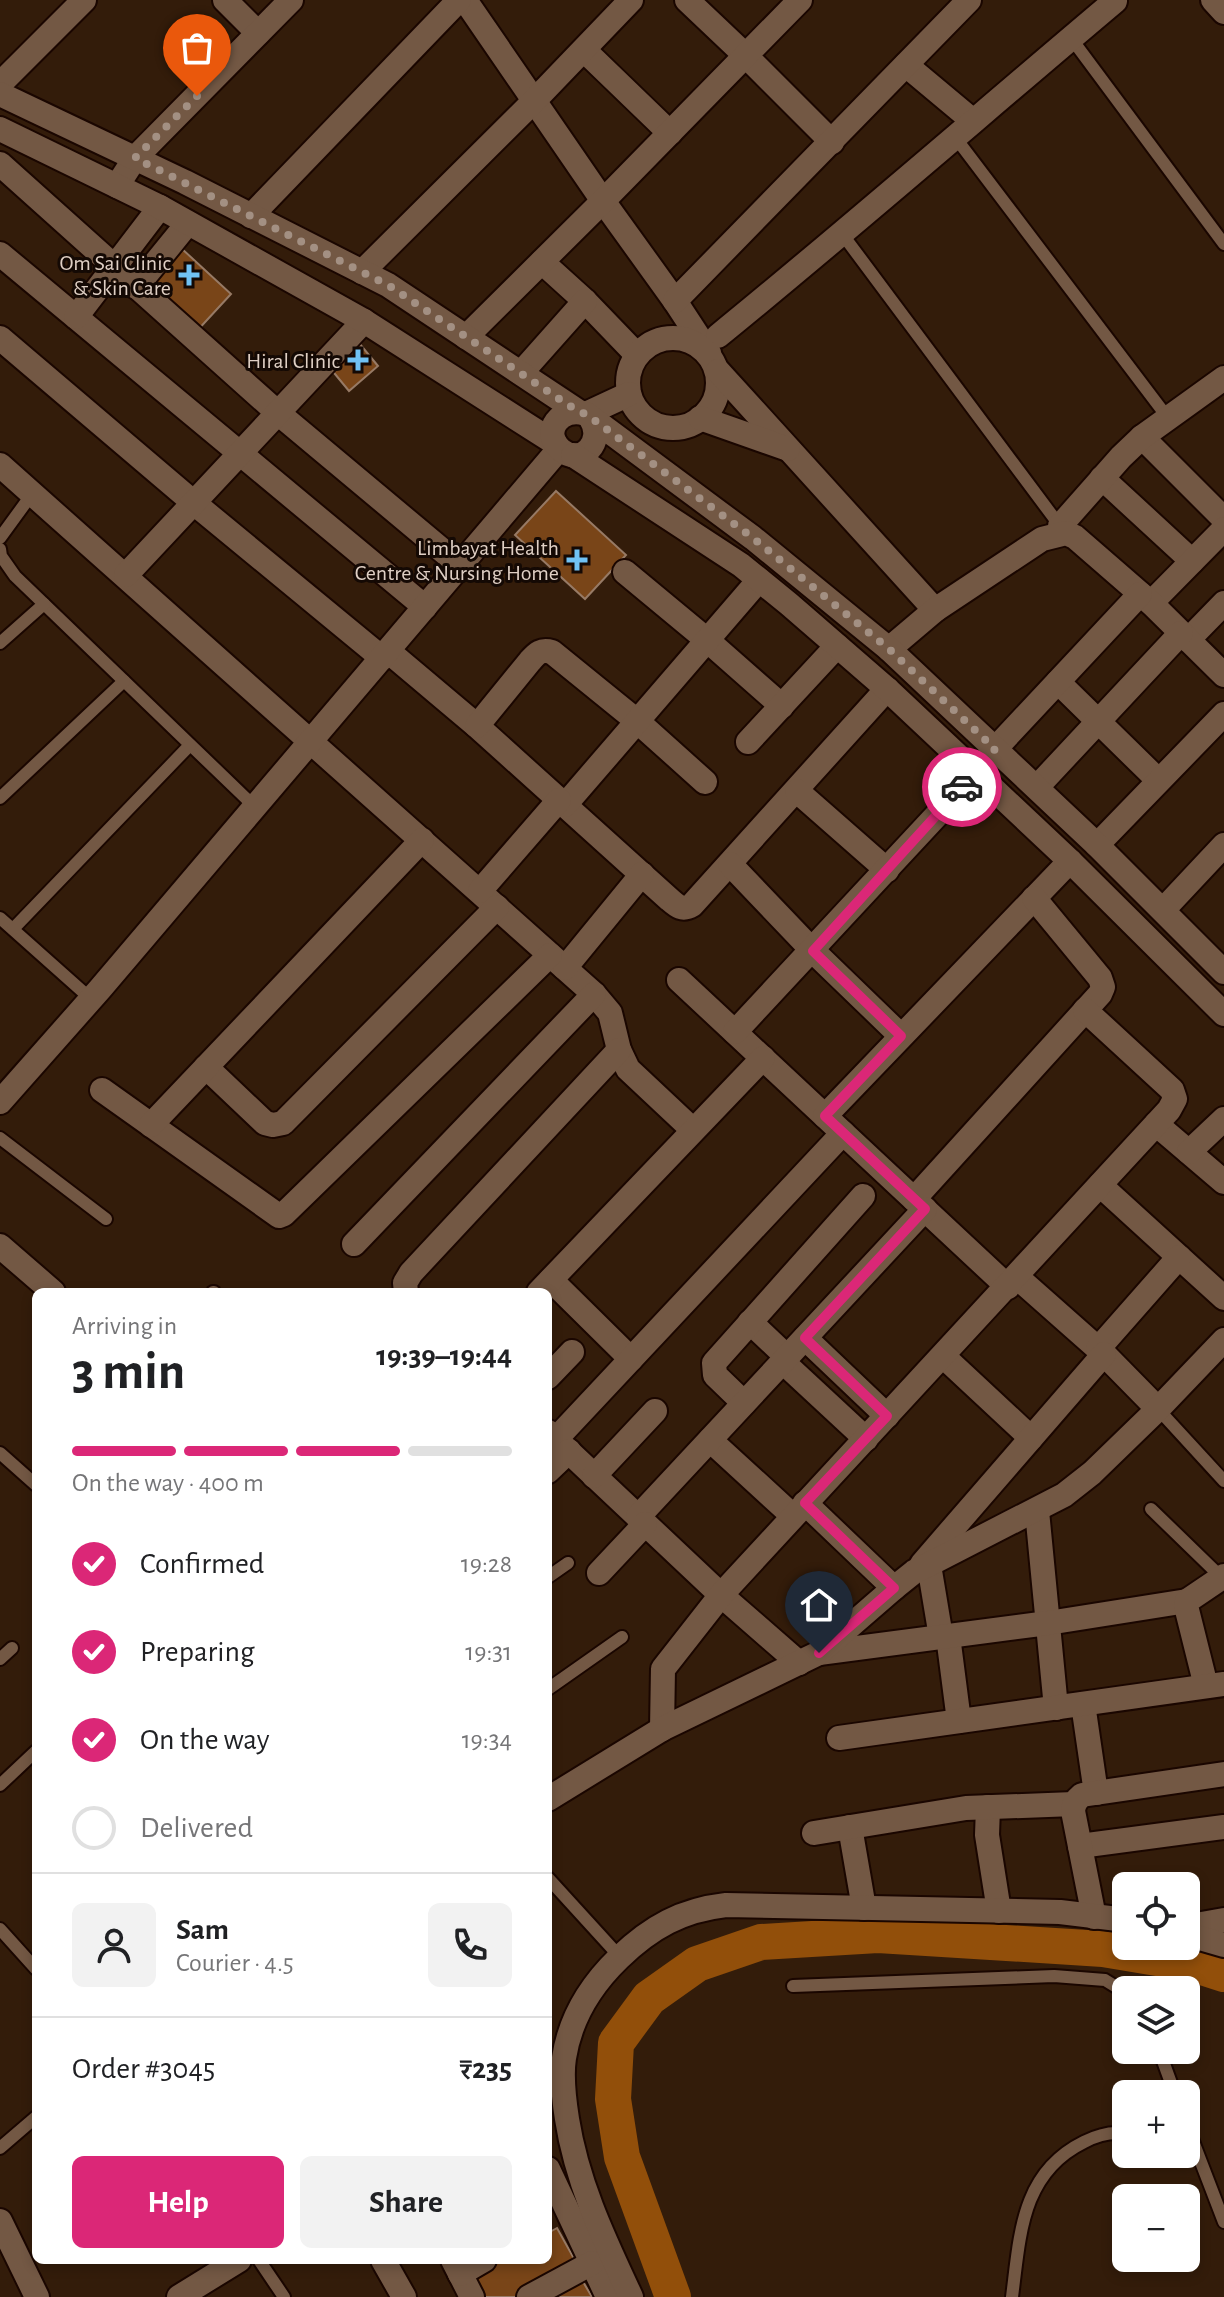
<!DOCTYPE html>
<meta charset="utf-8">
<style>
:root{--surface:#fff;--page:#f2f2f2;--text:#202124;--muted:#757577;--line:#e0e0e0;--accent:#db2777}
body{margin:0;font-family:"Alegreya Sans",sans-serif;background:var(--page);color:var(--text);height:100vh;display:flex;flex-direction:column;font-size:30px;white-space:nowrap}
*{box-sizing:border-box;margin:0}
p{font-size:26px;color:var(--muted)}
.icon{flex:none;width:44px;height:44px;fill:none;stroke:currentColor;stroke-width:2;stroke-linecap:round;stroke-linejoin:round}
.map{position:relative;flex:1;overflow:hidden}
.side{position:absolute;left:32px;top:1288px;width:520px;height:976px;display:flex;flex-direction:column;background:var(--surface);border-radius:12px;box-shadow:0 4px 12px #0003}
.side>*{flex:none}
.buttons{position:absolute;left:1112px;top:1872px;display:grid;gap:16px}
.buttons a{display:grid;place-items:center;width:88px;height:88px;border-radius:12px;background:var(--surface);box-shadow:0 4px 12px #0003;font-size:40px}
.pin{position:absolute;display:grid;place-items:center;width:68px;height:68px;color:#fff;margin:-82px -34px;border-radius:50% 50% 50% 0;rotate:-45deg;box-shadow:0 0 8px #0007}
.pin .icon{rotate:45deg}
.courier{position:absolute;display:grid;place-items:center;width:80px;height:80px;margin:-40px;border:6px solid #db2777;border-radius:50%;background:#fff;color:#222;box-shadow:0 2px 10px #0007}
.head em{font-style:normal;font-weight:700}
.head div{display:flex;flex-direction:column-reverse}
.head{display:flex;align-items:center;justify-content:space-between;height:136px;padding:0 40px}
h1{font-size:52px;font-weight:700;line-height:60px}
.bar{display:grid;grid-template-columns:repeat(4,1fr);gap:12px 8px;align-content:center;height:96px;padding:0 40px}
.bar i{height:10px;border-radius:6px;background:var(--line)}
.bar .on{background:var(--accent)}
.bar p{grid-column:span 4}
.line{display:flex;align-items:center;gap:20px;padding:0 40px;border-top:2px solid var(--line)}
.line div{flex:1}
.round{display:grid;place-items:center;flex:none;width:84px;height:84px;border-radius:12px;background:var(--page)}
ol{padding:0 40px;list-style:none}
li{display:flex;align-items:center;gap:24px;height:88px}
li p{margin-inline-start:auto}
li .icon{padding:8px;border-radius:50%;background:var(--accent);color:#fff;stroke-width:4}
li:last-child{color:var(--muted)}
li i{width:44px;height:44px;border:4px solid var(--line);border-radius:50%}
.primary-button{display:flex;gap:16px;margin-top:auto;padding:16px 40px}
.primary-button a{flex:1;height:92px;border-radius:12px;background:var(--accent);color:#fff;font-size:32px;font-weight:700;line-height:92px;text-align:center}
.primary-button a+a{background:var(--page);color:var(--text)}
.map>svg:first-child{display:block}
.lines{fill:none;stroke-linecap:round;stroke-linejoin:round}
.river{stroke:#924f0a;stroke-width:36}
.building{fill:#794518;stroke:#977a65;stroke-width:2}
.lane-casing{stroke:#1a0600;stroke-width:16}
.street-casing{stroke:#1a0600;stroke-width:28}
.secondary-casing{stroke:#1a0600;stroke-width:28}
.lane{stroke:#735844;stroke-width:12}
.street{stroke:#735844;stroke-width:24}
.secondary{stroke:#735844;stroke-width:24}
.done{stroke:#a39083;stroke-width:8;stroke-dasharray:0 14.4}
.route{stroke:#db2777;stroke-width:10}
.poi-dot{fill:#70c2f4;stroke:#140904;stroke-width:3}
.labels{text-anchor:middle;stroke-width:6;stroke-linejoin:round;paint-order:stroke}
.poi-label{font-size:22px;fill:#dfcfc4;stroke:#140904;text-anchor:end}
</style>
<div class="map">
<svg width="1224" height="2297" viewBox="0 0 1224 2297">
<rect width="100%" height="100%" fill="#331c0a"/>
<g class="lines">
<polyline class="river" points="673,2297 622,2157 613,2099 616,2043 649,1998 697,1964 761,1942 878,1935 1103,1949 1193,1964 1224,1974"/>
</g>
<g class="building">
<polygon points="181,248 231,294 195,333 145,286"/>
<polygon points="359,343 378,366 349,391 330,368"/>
<polygon points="556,491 626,555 585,599 515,535"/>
<polygon points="557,2228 577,2264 517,2297 483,2297 471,2275 498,2260 548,2260 548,2233"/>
<polygon points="582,2280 592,2297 552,2297"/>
</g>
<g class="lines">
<g class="lane-casing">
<g id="lane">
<polyline points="1071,38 1224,244"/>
<polyline points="955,137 1168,418"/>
<polyline points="843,235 1060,526"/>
<polyline points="0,538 32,494"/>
<polyline points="0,549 1,556 15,576 255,807"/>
<polyline points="0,643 44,604"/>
<polyline points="0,798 124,681"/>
<polyline points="0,918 91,999"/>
<polyline points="13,929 190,745"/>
<polyline points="0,1138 106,1219"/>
<polyline points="213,1292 214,1292"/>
<polyline points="1158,1409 1224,1481"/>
<polyline points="0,1453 36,1485"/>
<polyline points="1151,1509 1221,1577"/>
<polyline points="548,1577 568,1563"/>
<polyline points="0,1659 12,1648"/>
<polyline points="548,1689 622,1637"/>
<polyline points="0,1785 36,1751"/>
<polyline points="548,1878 620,1957"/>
<polyline points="0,1929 36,1969"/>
<polyline points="793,1986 1054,1976 1105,1980 1126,1993"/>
<polyline points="1159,2050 1175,2094"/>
<polyline points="1186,2123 1224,2222"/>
<polyline points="0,2148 36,2117"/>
<polyline points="259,2260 284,2297"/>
<path d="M 1012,2297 C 1020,2235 1021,2173 1084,2142 C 1098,2135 1111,2131 1126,2134"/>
</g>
</g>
<g class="street-casing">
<g id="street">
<polyline points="225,0 258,33"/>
<polyline points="465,0 603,201 675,301 709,353"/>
<polyline points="687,0 745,55 832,142"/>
<polyline points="1213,0 1224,12"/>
<polyline points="584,50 670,133"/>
<polyline points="906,65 973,121"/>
<polyline points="0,84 84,0"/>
<polyline points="0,164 278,413 461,566"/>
<polyline points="117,186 135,158 291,0"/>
<polyline points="251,216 459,0"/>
<polyline points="0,254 425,607"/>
<polyline points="542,262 585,301 637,355"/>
<polyline points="362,272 534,101 631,0"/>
<polyline points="136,287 188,223"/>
<polyline points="675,301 969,0"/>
<polyline points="76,317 160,207"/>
<path d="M 718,336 C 852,227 982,113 1115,1"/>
<polyline points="466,337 603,201 800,0"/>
<polyline points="0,338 194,503 382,658"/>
<circle cx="673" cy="383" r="45"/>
<polyline points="718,371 935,610"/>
<polyline points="521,373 585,301"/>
<polyline points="586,414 629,394"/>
<polyline points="700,418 788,449"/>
<polyline points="1142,437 1224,519"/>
<polyline points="0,465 594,994 610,1013 619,1050 628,1069 693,1130"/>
<polyline points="1102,478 1192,561"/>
<polyline points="1066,533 1060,526 1121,457 1142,437 1224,378"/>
<polyline points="625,572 707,640 782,706"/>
<polyline points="126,575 364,321"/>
<polyline points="1151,603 1224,529"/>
<polyline points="1188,640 1224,603"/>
<polyline points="889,649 935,610 1042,539 1066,533 1075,537 1151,603 1224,675"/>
<path d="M 388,651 L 477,726 L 669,899 C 677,906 682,911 692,905 L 887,689"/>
<polyline points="1058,682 1158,780"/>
<path d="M 477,726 L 530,661 C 537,653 541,649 552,652 L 637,721 L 705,782"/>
<polyline points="748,742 837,646"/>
<polyline points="1037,787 1181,633"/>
<polyline points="797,791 887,870"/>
<polyline points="565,805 759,580"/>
<polyline points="1097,845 1224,714"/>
<polyline points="730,864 813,951 901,1036"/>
<polyline points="480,891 559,800"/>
<polyline points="1163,910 1224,845"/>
<polyline points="565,968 642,874"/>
<polyline points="679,980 1008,1287"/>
<polyline points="735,1032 976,773 995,749 1140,594"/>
<polyline points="206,1067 265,1123 273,1125 283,1123 497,907"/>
<polyline points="102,1090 279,1216 284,1214 550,955"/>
<polyline points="0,1102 100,989 559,449"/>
<polyline points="825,1116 1070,861"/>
<polyline points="1156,1124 1224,1182"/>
<polyline points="151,1125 422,840"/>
<polyline points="1189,1152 1224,1119"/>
<polyline points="1100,1185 1224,1298"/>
<polyline points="914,1199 1100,994 1103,987 1100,978 1034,898"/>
<polyline points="354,1244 594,994"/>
<polyline points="0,1246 53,1292"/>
<polyline points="1017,1277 1104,1354 1158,1409"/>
<polyline points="551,1280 631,1359"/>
<polyline points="406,1292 405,1283 411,1273 619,1050"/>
<polyline points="539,1292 763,1058"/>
<polyline points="750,1322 787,1357"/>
<polyline points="805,1338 887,1416"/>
<polyline points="1098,1349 1179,1257"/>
<polyline points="943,1356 1031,1438"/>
<polyline points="783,1362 866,1439"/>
<polyline points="548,1377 572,1352"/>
<polyline points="744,1403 715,1375 714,1363 863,1196"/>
<polyline points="548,1432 721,1595 799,1663"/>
<polyline points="556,1439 843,1133"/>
<polyline points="710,1440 793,1516"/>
<polyline points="548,1471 569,1451"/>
<polyline points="594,1476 655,1411"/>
<polyline points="805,1503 894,1588"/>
<polyline points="1037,1511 1056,1708"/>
<polyline points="638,1517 925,1209"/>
<polyline points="922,1564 1104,1354"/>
<polyline points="929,1565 941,1637"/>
<polyline points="599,1573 645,1524"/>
<polyline points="948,1636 959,1721"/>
<polyline points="819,1653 1048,1623 1187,1601"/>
<polyline points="1206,1686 1186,1606 1187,1601 1224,1576"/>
<polyline points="1083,1704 1096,1793"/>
<polyline points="662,1729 663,1669 721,1595 1169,1110 1175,1099 1172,1090 1085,1010"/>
<polyline points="839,1738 1224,1684"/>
<polyline points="548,1799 662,1729 819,1653 894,1588 914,1572 1064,1495 1092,1473 1158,1409 1224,1340"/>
<polyline points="988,1807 987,1835 999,1911"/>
<polyline points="850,1827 864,1908"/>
<polyline points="814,1833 966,1808 1074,1804"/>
<polyline points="1080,1846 1224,1827"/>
<path d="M 1094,1917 L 1073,1811 C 1074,1803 1076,1800 1082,1795 L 1224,1774"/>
<polyline points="1186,1931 1196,1925 1224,1920"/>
<polyline points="1186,1934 1224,1945"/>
<polyline points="548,2169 608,2297"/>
<polyline points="383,2260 404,2297"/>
<polyline points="453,2260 472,2297"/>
<polyline points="460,2274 484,2260"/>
<polyline points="179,2297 239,2260"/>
<polyline points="529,2297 592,2263"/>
<path d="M 631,2297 C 604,2239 577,2183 567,2119 C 564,2100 561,2077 564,2058 C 570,2019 591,1985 619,1958 C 651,1927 682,1910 726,1905 L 1060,1912 L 1126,1920"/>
</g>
</g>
<g class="secondary-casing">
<g id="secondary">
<polyline points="0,94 185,182 388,285 579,412"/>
<polyline points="0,129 160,207 364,321 555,443"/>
<path d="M 591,419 C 605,441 582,467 561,450 C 540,432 561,405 586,414 L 753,538 L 889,649 L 1097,845 L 1224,972"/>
<polyline points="573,455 741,565 789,604 887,689 1070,861 1224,1014"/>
<polyline points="0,2221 37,2297"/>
</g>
</g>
<use href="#lane" class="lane"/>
<use href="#street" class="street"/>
<use href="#secondary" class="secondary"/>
</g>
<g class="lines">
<polyline class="done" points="197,96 135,158 388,285 579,412 586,414 753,538 889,649 995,749 962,787"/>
<polyline class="route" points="819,1653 894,1588 805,1503 887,1416 805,1338 925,1209 825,1116 901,1036 813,951 962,787"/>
</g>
<g class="poi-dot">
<path d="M185 263h8v8h8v8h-8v8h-8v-8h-8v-8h8z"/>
<path d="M354 348h8v8h8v8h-8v8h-8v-8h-8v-8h8z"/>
<path d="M573 548h8v8h8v8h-8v8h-8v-8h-8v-8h8z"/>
</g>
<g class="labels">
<g class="poi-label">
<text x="171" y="270">Om Sai Clinic<tspan x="171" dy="25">&amp; Skin Care</tspan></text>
<text x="340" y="368">Hiral Clinic</text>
<text x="559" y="555">Limbayat Health<tspan x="559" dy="25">Centre &amp; Nursing Home</tspan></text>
</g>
</g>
</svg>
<div class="buttons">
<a><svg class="icon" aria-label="locate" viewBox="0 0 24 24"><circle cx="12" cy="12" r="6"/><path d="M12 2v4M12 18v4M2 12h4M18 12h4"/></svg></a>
<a><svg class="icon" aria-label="layers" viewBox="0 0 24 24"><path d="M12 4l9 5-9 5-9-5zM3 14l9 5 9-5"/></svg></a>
<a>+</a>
<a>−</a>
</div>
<div class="pin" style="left:197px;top:96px;background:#ea580c"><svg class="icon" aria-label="bag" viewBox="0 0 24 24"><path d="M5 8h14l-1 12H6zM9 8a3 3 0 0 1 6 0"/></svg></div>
<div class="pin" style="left:819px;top:1653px;background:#1f2937"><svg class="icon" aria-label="home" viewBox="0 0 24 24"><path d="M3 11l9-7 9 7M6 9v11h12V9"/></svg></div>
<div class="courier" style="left:962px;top:787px"><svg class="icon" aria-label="car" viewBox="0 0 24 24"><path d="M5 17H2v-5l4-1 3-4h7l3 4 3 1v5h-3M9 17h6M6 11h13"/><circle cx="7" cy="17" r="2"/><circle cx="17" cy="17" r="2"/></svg></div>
<section class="side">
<div class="head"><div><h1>3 min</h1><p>Arriving in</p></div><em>19:39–19:44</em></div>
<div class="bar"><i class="on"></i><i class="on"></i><i class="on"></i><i></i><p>On the way · 400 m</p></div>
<ol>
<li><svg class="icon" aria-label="check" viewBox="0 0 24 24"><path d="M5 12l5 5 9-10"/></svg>Confirmed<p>19:28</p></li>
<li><svg class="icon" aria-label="check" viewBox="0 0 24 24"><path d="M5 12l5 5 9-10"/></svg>Preparing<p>19:31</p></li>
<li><svg class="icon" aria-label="check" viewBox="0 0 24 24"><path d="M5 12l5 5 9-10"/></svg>On the way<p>19:34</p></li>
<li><i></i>Delivered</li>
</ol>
<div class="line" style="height:144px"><a class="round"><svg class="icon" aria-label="person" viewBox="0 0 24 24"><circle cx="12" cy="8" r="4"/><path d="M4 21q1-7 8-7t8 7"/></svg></a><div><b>Sam</b><p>Courier · 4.5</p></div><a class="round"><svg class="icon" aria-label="phone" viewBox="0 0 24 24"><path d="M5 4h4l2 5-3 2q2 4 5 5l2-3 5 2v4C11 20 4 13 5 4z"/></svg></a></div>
<div class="line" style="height:104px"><div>Order #3045</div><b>₹235</b></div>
<div class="primary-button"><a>Help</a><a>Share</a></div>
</section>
</div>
